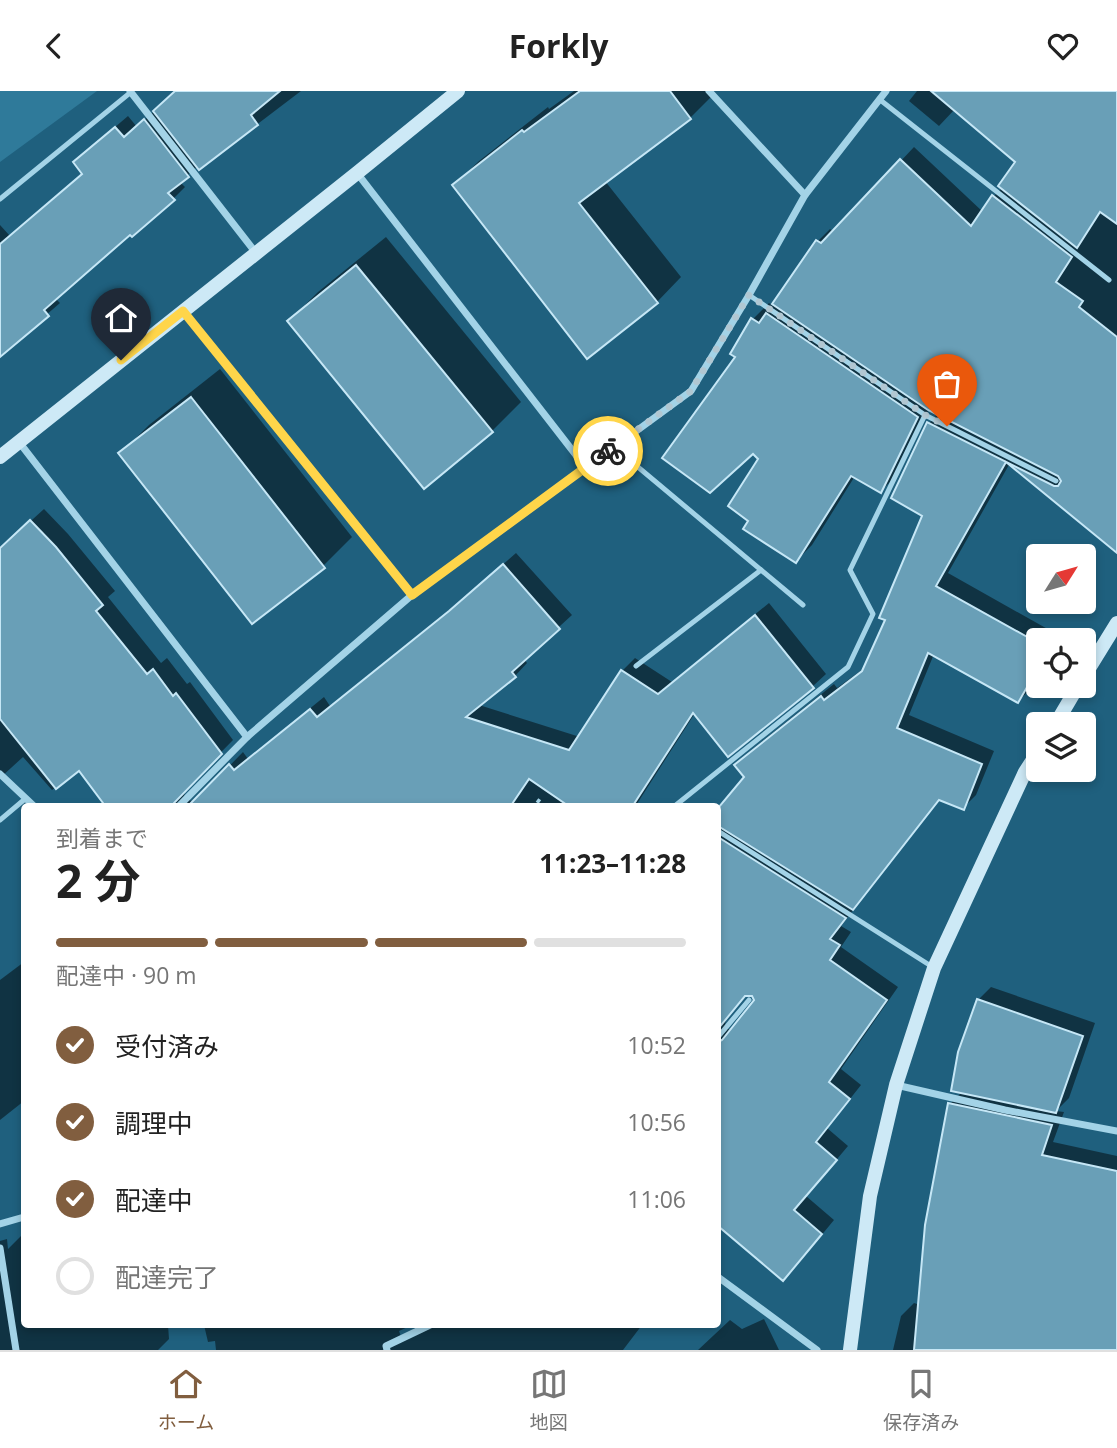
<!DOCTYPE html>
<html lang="ja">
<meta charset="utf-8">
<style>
:root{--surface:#fff;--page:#f6f6f6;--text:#222;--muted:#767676;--line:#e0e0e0;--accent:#815e3f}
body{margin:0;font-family:"Open Sans","Noto Sans JP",sans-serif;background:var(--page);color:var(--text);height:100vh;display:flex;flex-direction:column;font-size:26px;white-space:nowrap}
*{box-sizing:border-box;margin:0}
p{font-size:23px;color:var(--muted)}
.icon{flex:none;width:38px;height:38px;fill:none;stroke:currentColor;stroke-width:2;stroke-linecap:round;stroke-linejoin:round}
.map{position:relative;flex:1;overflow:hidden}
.sheet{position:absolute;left:21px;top:712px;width:700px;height:525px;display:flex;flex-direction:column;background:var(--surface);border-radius:7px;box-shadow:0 4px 10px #0003}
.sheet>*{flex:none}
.needle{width:46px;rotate:53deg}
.buttons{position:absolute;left:1026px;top:453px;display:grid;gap:14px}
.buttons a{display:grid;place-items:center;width:70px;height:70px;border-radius:7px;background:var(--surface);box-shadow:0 4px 10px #0003;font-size:35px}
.pin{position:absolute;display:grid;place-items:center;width:60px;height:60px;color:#fff;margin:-72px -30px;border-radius:50% 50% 50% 0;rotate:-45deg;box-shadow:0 0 7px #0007}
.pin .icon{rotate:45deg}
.courier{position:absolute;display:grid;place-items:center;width:70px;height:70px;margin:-35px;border:5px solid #ffd54a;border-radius:50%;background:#fff;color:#222;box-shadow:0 2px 9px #0007}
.head em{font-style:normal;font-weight:700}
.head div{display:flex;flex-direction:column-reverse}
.head{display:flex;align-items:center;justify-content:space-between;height:119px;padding:0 35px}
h1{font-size:46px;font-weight:700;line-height:52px}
.bar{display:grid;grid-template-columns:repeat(4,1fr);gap:10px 7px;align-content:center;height:84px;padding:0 35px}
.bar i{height:9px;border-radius:5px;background:var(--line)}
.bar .current{background:var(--accent)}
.bar p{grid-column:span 4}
ol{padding:0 35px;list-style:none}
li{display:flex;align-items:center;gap:21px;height:77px}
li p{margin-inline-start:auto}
li .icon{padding:7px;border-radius:50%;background:var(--accent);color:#fff;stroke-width:4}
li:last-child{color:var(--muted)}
li i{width:38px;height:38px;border:4px solid var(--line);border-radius:50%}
header{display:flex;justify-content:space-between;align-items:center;height:91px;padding:0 35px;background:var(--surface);font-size:32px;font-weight:700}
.dock{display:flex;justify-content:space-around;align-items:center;height:98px;border-top:2px solid var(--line);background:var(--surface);font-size:19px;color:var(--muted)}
.dock a{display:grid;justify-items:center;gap:4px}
.dock .current{color:var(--accent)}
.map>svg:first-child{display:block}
.green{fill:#2f7a9a}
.shadow{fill:#0007;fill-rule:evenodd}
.building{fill:#699fb7;stroke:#c6e7f6;stroke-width:2}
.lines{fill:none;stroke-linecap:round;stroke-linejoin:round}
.path{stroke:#a3d3e7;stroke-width:4.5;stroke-dasharray:3.5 5;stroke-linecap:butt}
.lane{stroke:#a3d3e7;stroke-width:5}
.street{stroke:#a3d3e7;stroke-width:7}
.secondary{stroke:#cde9f6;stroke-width:14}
.done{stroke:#b1c7d2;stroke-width:7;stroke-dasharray:0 12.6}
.route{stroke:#ffd54a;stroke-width:9}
</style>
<header><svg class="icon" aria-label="back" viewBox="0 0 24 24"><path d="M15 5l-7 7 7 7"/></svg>Forkly<svg class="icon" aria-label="heart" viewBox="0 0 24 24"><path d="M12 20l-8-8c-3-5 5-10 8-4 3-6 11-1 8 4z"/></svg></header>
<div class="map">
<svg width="1117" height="1259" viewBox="0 0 1117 1259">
<rect width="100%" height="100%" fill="#1f607e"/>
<polygon class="green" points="0,0 97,0 0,71"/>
<g class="shadow">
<polygon points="176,0 301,0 200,77 198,75 180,91 185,96 173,108 131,141 55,207 60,212 0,264 0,134 10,145 84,82 87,60 128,25 137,36"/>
<polygon points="574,0 712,0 714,3 690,27 605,90 681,186 657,211 454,94 479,70 548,16 549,18"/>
<path d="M 917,0 L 1117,0 L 1117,445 L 1109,453 L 1010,372 L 948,482 L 1060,545 L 1057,550 L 1038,550 L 1038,585 L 1031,598 L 1018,610 L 934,563 L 909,624 L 994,660 L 976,704 L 963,717 L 940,708 L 865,804 L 856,813 L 857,814 L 841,835 L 851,841 L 841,856 L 898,896 L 841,978 L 861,994 L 827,1037 L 848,1055 L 806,1105 L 834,1129 L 796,1175 L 783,1187 L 718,1132 L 718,720 L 746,686 L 737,674 L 749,661 L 834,593 L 837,597 L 866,576 L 887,529 L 924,424 L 929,332 L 938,323 L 929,318 L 897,384 L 881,400 L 855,385 L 812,454 L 796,470 L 750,430 L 761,368 L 738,265 L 753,228 L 769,212 L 773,215 L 818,150 L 830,138 L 834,141 L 914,56 L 983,121 L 994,105 L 1003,96 L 1017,70 L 955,18 L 939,35 L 909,10 ZM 748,903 L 754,904 L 755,913 L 733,939 L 728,938 L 725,934 L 726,928 Z"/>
<polygon points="386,146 521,311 492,340 289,230 318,201"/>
<polygon points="220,278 352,446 323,475 120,363 149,334"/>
<polygon points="44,418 68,443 115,500 108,506 161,572 167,567 187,593 190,591 233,649 186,697 184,705 191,710 197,708 243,661 248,668 324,606 330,615 464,508 516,462 572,524 524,568 527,572 515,585 479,614 580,646 622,580 635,567 672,591 769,512 826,583 813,595 728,663 695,622 635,716 145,716 80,677 52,699 23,666 0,687 0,458"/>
<polygon points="24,871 24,1010 0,1029 0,889"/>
<polygon points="991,896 1095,932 1069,1007 1056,1020 1064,1021 1053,1051 1117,1065 1117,1259 893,1259 901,1225 914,1212 920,1214 950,1013 962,1001 978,909"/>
<polygon points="21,1145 24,1145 24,1234 168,1234 169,1248 158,1259 0,1259 0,1150 7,1148 8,1158"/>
<polygon points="764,1228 779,1259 698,1259 730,1229 742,1238"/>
<polygon points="204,1234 412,1234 399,1240 401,1246 428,1234 642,1234 623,1259 216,1259 215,1250 208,1251"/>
</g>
<g class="building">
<polygon points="175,0 280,0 251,24 258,34 199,79 153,20"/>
<polygon points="580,0 670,0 691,28 579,112 658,212 587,268 452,94 522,39 524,41"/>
<polygon points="931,0 1117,0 1117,133 1100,121 1077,157 998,95 1015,71"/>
<polygon points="144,28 189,86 168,102 175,109 132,146 130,144 44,219 49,225 0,266 0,153 82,83 73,71 115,36 124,46"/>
<polygon points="900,68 971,135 992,104 1072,166 1056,191 1083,210 1079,216 1117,246 1117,462 1006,371 936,495 1038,552 1038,577 1018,612 928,562 897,637 982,673 964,719 939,709 853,819 718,735 718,717 744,686 734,674 821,605 824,609 862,580 885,529 879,527 922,425 891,407 927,331 1054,395 1058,395 1061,390 1058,385 928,319 772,213 816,149 821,152"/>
<polygon points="356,174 493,341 424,398 287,230"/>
<polygon points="766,222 918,326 881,402 851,385 796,472 743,438 748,430 728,415 758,368 753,363 710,402 662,367 735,266 730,263 751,227 759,232"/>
<polygon points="191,306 325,477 252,533 118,362"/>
<polygon points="30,429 56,456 103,514 96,520 147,583 153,578 173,605 176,602 222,663 174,712 172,716 106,716 79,680 56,698 0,628 0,457"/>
<polygon points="503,473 560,538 512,581 516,586 466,626 569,659 621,579 658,603 755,524 814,597 728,666 693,622 632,716 570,716 529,688 510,716 187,716 229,673 234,679 310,618 317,626 449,520"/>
<polygon points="718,746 846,827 830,848 840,854 830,869 887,909 829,991 850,1008 816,1051 837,1069 794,1119 822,1143 783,1190 718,1135 718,951 722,949 754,909 752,905 745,905 718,938"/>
<polygon points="977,908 1083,945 1056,1022 951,1000 958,961"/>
<polygon points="948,1012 1052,1034 1042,1064 1117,1080 1117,1259 914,1259 925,1134"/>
</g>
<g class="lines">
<polyline class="path" points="537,709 547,716"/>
<g class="lane">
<polyline points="879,8 1109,189"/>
<polyline points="0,108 131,1"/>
<polyline points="749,204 925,324 1056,390"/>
<polyline points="614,356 803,514"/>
<polyline points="636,575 761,479"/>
<polyline points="678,716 676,714 848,576 873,523 850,479 925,324"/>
<polyline points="0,729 25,708"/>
<polyline points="718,740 931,875"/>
<polyline points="718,946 749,909"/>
</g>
<g class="street">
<polyline points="130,0 256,162"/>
<polyline points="709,0 805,104"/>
<polyline points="357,82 586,377"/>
<polyline points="183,220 412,504"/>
<polyline points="19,351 247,646"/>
<polyline points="0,683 35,716"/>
<polyline points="178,716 247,646 412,504 691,300 749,204 805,104 886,0"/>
<polyline points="896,994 1005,1019 1117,1040"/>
<polyline points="0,1133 24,1126"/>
<polyline points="0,1157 16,1259"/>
<polyline points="718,1186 817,1259"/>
<polyline points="387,1259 386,1255 430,1234"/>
</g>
<g class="secondary">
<polyline points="0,366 357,82 458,0"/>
<polyline points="1083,587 1117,532"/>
<polyline points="1055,634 1078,595"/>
<polyline points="850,1259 870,1105 896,994 934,877 1025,681 1038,661"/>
</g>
</g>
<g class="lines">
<polyline class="done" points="608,360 691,300 749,204 925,324 947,335"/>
<polyline class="route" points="121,269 183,220 412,504 608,360"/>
</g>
</svg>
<div class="buttons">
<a><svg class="needle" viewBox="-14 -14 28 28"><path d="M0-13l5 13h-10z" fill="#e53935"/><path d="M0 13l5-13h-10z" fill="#767676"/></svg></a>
<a><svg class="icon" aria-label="locate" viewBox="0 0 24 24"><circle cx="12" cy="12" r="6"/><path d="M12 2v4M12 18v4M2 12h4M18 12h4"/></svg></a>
<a><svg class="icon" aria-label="layers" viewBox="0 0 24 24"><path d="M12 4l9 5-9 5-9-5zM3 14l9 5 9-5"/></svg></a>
</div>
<div class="pin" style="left:947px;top:335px;background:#ea580c"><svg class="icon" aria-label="bag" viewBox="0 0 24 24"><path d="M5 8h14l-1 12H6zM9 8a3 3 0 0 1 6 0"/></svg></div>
<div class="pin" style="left:121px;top:269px;background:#1f2937"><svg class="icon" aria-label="home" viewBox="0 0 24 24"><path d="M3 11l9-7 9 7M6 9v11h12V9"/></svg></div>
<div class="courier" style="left:608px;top:360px"><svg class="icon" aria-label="bike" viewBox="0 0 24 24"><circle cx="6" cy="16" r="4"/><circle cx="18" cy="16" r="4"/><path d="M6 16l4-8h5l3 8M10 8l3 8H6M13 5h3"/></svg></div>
<section class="sheet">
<div class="head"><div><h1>2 分</h1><p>到着まで</p></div><em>11:23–11:28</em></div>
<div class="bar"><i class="current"></i><i class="current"></i><i class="current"></i><i></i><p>配達中 · 90 m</p></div>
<ol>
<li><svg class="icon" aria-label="check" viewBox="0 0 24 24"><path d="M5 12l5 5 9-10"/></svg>受付済み<p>10:52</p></li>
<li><svg class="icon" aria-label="check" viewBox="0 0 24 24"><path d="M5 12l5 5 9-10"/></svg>調理中<p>10:56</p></li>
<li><svg class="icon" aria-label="check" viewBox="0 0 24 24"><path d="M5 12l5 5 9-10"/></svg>配達中<p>11:06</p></li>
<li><i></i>配達完了</li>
</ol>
</section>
</div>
<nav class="dock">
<a class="current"><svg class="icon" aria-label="home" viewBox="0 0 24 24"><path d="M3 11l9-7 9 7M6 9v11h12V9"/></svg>ホーム</a>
<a><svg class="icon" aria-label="map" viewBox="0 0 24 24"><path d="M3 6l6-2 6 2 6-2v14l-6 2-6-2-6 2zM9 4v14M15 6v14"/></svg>地図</a>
<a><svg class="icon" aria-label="saved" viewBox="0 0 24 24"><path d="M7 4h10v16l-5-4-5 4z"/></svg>保存済み</a>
</nav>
